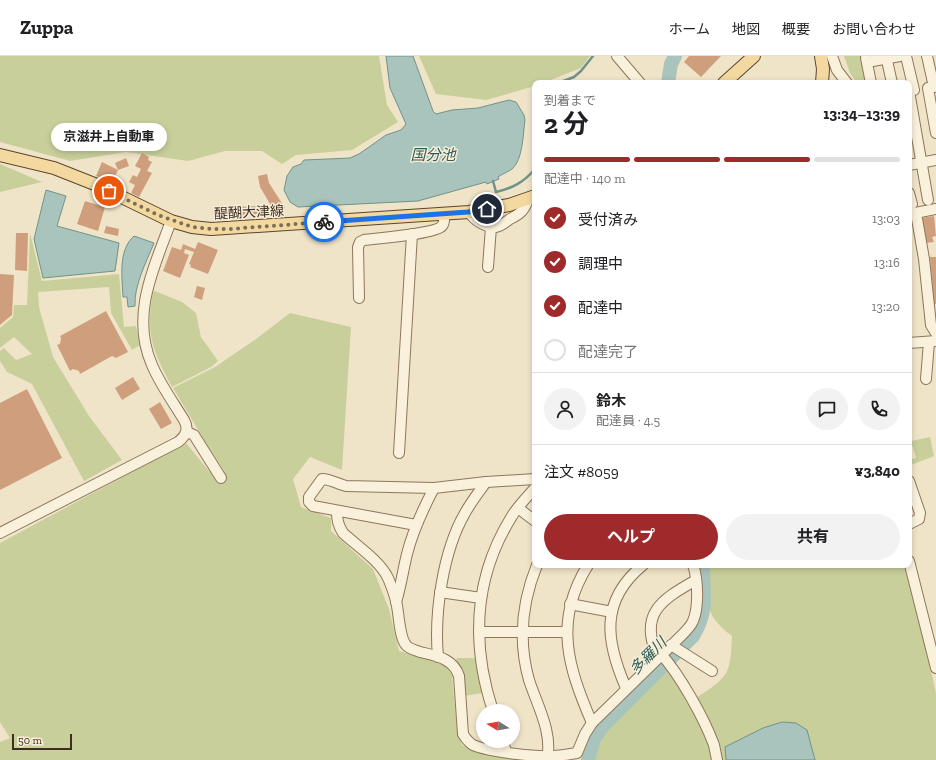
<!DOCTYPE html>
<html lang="ja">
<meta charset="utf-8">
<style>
:root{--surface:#fff;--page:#f2f2f2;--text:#202124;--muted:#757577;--line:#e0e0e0;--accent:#9e2a2b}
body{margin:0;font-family:"Zilla Slab","Noto Sans JP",serif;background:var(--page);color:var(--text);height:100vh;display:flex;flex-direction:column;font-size:15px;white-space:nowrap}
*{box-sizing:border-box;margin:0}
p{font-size:13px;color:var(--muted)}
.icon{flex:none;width:22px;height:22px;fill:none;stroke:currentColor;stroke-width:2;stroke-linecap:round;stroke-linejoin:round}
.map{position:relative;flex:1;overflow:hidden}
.panel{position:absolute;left:532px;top:24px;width:380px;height:488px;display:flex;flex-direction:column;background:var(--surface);border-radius:8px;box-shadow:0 2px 6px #0003}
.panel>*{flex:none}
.needle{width:26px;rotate:281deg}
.tools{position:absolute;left:476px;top:648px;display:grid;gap:8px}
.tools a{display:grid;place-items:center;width:44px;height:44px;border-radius:50%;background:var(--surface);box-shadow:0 2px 6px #0003;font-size:20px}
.scale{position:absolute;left:12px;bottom:10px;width:60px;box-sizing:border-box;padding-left:4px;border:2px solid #3d2e20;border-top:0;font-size:11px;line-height:14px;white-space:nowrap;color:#3d2e20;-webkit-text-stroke:3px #f7eed8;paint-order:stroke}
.pin{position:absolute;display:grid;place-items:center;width:34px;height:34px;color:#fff;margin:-17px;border:2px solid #fff;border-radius:50%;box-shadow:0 1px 4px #0007}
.courier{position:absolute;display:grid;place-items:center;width:40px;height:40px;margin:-20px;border:3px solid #1a73e8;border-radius:50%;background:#fff;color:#222;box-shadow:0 1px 5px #0007}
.bubble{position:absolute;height:28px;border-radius:14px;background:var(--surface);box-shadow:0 2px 6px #0003;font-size:13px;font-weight:700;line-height:28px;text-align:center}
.summary em{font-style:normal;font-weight:700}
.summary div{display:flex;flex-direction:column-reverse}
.summary{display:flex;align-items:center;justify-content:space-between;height:68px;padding:0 12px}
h1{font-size:26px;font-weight:700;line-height:30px}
.bar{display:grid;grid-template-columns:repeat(4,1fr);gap:6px 4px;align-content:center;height:48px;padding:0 12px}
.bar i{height:5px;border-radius:3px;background:var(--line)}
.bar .selected{background:var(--accent)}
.bar p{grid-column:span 4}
.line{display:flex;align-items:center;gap:10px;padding:0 12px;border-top:1px solid var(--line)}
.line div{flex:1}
.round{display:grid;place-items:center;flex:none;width:42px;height:42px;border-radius:21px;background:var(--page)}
ol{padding:0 12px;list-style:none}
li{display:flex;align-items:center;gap:12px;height:44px}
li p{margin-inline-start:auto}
li .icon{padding:4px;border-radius:50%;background:var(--accent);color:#fff;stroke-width:4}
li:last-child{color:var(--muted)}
li i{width:22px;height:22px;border:2px solid var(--line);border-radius:50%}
.action{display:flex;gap:8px;margin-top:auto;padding:8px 12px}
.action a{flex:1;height:46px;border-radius:24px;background:var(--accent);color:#fff;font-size:16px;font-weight:700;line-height:46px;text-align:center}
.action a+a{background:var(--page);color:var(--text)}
header{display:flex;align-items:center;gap:24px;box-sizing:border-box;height:56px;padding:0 20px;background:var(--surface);border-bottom:1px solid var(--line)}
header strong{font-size:19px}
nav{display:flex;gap:22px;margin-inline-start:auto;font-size:14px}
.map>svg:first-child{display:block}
.green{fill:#c9cf9b}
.water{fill:#a9c4bc;stroke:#6f938a}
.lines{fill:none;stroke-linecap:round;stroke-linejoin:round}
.stream{stroke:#6f938a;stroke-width:2.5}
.river{stroke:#a9c4bc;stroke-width:14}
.building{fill:#cf9f7d}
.minor-casing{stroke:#8d765c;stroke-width:12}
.major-casing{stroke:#5b4430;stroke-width:14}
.minor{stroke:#faf1dc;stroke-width:10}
.major{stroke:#f3d9a0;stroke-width:12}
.done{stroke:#7c6e5b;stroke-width:4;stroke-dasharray:0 7.2}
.route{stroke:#1a73e8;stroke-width:5}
.labels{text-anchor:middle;stroke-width:3;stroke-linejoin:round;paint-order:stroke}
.street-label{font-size:14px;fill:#3d2e20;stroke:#f7eed8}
.water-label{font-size:15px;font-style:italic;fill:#2f5d5a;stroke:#f7eed8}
</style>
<header>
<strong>Zuppa</strong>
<nav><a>ホーム</a><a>地図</a><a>概要</a><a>お問い合わせ</a></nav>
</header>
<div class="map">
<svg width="936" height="704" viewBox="0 0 936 704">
<rect width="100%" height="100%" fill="#f0e4c8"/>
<g class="green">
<polygon points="0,0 379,0 387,49 398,66 352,94 296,99 282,108 262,95 225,95 188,105 126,96 70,105 0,86"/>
<polygon points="419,0 590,0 581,12 543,27 535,27 535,30 486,44 436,38"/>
<polygon points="844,0 863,0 868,27 857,27 850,17"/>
<polygon points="0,108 42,126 0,136"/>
<polygon points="30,177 42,225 119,218 124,271 136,270 140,289 132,294 111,257 109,231 38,236 39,251 53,301 89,360 122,404 84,425 32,328 7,316 0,305 0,295 4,292 16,304 32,298 14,281 0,292 0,272 13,261 14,249 27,249"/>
<path d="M 155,235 L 182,246 L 196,257 L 201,281 L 218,305 L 211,311 L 172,331 C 153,295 145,278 153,236 Z"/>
<polygon points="290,257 351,271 342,414 310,401 293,423 301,451 331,462 331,475 373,513 389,553 399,595 444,608 452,619 457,673 462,689 478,697 529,704 0,704 0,686 10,682 0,666 0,487 186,387 214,421 225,416 203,382 173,332 215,311 256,283"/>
<polygon points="930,381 934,400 911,409 909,404 916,402 911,385"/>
<path d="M 705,509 L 904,509 L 926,592 L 936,637 L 936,704 L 593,704 L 595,691 L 604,673 L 667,610 L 687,647 C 699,640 715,631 724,620 C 732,610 731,592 732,580 C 702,558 707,542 705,509 Z"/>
<polygon points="457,602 477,602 478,620 483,637 464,640 455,605"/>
</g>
<g class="water">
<path d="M 386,0 L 413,0 L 433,55 L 436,58 L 452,54 L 478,52 L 509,44 L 516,46 L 524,59 L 525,64 C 523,78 523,104 512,113 C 508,116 502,118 498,121 L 499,123 L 487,128 L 486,126 L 418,145 L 298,151 L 290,146 L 284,134 L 287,120 L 293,111 L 301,108 L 304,104 L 350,102 L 359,98 L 386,79 L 401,74 L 406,68 L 390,32 Z"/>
<polygon points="46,134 66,140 57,170 119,187 115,215 43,222 34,183"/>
<path d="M 134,180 L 154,187 C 146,207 134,229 135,250 L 128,251 L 127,241 L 123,241 C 122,221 118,194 134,180 Z"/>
<polygon points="782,666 796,667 807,674 815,704 726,704 725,691 763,672"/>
</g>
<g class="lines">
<g class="stream">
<polyline points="558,27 574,21 581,15 593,0"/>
<path d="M 493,125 L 496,136 C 513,132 524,126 535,113"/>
</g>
<g class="river">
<polyline points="668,27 671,8 675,0"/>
<path d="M 588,704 L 594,683 L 602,671 L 693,580 C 709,554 703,538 703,509"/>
</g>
</g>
<g class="building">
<polygon points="689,0 721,0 701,21 684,6"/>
<polygon points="142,97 149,101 148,104 152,106 147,115 152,117 139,141 131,137 135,129 129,126 133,119 137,121 141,113 135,110"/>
<polygon points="126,102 129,110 118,114 115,107"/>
<polygon points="102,106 118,114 112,127 96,120"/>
<polygon points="267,118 269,127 285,152 276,158 260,131 258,120"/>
<polygon points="85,145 105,151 98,175 77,168"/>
<polygon points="258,150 259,158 239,160 238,151"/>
<polygon points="934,160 936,180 932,181 934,186 926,187 921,162"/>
<polygon points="106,170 119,173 118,180 104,177"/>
<polygon points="16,177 28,177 27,215 15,214"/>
<polygon points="198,186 218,194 208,218 190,211 191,209 189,208 194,196 185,193 184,197 189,199 180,222 163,215 172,191 181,194 183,188 195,193"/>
<polygon points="930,201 936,201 936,248 934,248"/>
<polygon points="0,218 14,219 12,259 0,269"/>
<polygon points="197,230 205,232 202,244 194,241"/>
<polygon points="106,255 128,296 116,302 112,300 80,318 79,315 73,313 70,315 57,289 60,288 61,282 60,280"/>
<polygon points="133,321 140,333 122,344 115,332"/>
<polygon points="27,333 62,402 0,434 0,347"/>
<polygon points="160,346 172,367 161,373 149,353"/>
</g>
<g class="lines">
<g class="minor-casing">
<g id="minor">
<polyline points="617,0 640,27"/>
<polyline points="832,0 837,14 847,27"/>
<polyline points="886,0 892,27"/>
<polyline points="906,0 914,34"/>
<polyline points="927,0 934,31"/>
<polyline points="866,2 871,27"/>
<polyline points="867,6 900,0"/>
<polyline points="928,32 936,77"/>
<polyline points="909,35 928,144"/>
<polyline points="909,109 936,104"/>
<polyline points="909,137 912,148"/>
<path d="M 469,156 C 474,164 486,172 496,171 C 500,170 506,166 510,163 C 520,158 525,154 528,143"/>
<polyline points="916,157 924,203 931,269 936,277"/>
<polyline points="910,158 936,153"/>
<polyline points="488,211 491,171"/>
<path d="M 359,242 L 358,191 L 360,186 L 364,184 C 378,182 435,178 442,170 C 445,167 444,161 444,158"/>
<polyline points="909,287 936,285"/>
<polyline points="926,323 929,286"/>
<polyline points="187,376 194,379 221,422"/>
<polyline points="399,397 412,178"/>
<polyline points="909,425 920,457 919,463 909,468"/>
<polyline points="518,452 535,465"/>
<path d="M 337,455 C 337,464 338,469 343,477 C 357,490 380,505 388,522 C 391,529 394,537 396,545 C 399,556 399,581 406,589 C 409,593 415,594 420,596 C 436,600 453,602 459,620 L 463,678 C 466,683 468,686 473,689 C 489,696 535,701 553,700 C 561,700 569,698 577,697 L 585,678 L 592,667 L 682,579 C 686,575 691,570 693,565 C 699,551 698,523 693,509"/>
<path d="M 416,469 L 313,450 L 309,446 L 309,441 L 322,423 C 330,423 338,428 346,430 L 434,432 L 486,426 L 535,423"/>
<path d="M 0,477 L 178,386 C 186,380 189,373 184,364 C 173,346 160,328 152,309 C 130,259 154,212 171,165"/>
<polyline points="909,505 936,612"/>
<path d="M 537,509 C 522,546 518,585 529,624 C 537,649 553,676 547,704"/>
<path d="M 588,509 C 553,565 568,611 592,667"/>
<polyline points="440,536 481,542"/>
<path d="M 396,546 C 401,530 403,514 407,498 C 413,474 423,453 434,432"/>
<polyline points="570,548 612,556"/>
<polyline points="479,576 567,576"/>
<polyline points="671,589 712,615"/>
<path d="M 661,598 C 680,619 704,662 714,689 C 715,694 716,699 717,704"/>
<path d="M 438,601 C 434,557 443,495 465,457 C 471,446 479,436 486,426"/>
<path d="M 658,602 C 638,558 661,544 696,524"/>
<path d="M 626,632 C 606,586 599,545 643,509"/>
<path d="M 493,655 C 471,588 474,521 512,460 C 518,450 527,441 535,432"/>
<polyline points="503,685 506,696"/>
</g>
</g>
<g class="major-casing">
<g id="major">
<polyline points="821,0 823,13 822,27"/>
<polyline points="724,27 754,0"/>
<polyline points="0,99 54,112 97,129 171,165 192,171 211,173 469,156 509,149 535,140"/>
</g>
</g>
<use href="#minor" class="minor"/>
<use href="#major" class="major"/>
</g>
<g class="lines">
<polyline class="done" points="109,135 158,159 192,171 211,173 230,173 324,166"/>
<polyline class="route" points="324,166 468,156 487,153"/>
</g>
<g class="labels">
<g class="street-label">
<text transform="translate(249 156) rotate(-3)" y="5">醍醐大津線</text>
</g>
<g class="water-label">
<text x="433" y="104">国分池</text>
<text transform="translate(648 600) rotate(-45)" y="5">多羅川</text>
</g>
</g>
</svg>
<div class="tools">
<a><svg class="needle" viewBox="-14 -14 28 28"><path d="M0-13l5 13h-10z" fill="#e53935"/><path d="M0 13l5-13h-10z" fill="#757577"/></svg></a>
</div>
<div class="scale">50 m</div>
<div class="pin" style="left:109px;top:135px;background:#ea580c"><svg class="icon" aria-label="bag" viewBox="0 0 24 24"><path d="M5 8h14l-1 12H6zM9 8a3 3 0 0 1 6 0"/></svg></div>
<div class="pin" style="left:487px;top:153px;background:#1f2937"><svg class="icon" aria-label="home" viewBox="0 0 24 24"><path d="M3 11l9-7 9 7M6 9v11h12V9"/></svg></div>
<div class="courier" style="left:324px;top:166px"><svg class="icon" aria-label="bike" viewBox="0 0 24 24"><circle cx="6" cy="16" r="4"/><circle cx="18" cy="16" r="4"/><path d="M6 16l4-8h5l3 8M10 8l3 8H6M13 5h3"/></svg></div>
<div class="bubble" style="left:51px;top:67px;width:116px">京滋井上自動車</div>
<section class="panel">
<div class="summary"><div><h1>2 分</h1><p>到着まで</p></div><em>13:34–13:39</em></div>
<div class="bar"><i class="selected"></i><i class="selected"></i><i class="selected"></i><i></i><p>配達中 · 140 m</p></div>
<ol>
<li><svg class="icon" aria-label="check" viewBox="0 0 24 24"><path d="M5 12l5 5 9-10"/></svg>受付済み<p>13:03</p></li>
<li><svg class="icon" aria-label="check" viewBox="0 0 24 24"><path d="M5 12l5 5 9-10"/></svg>調理中<p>13:16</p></li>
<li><svg class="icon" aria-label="check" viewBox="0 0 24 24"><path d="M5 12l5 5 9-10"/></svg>配達中<p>13:20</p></li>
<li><i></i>配達完了</li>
</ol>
<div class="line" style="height:72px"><a class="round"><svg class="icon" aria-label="person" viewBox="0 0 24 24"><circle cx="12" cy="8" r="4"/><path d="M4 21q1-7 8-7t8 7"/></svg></a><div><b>鈴木</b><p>配達員 · 4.5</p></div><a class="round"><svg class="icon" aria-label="chat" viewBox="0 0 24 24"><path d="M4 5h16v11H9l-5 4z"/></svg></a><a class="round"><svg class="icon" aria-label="phone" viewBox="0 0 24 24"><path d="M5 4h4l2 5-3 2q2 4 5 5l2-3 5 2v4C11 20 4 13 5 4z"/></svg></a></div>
<div class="line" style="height:52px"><div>注文 #8059</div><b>¥3,840</b></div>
<div class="action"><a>ヘルプ</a><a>共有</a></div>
</section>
</div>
